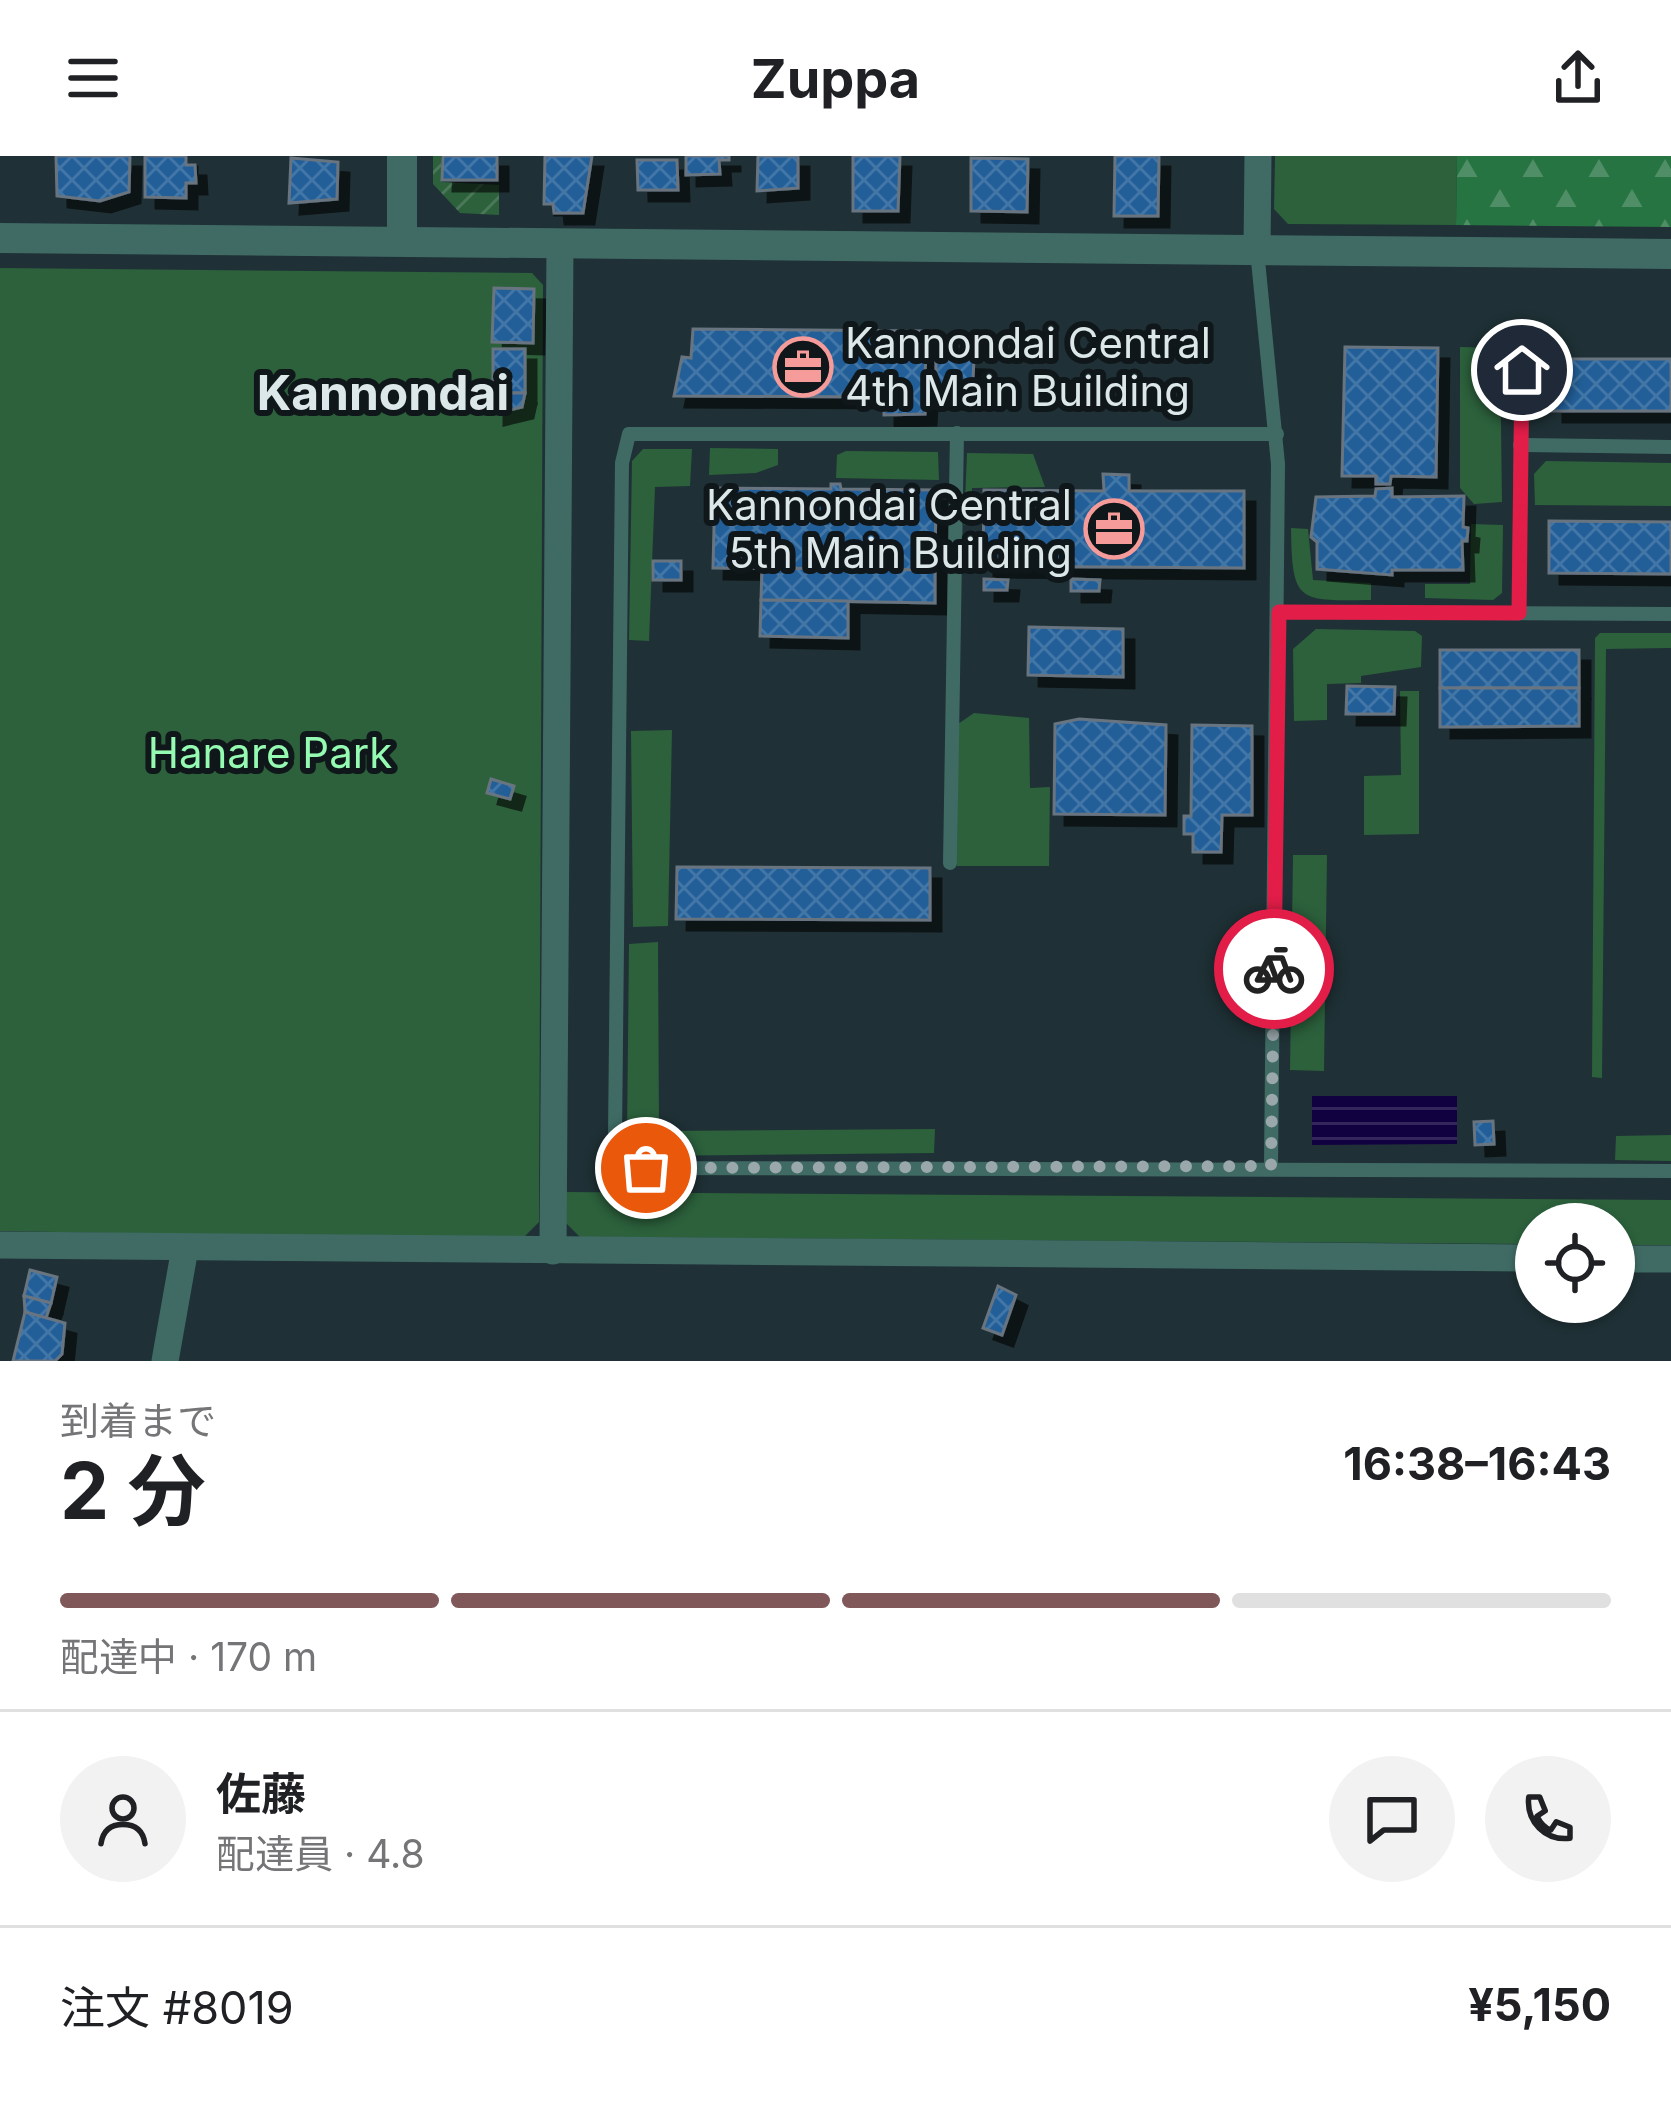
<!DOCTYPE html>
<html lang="ja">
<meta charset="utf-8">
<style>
:root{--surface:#fff;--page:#f2f2f2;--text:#202124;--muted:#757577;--line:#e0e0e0;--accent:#805859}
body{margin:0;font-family:Inter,"Noto Sans JP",sans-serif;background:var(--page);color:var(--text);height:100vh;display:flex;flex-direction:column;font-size:45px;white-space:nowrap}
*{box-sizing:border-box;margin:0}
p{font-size:39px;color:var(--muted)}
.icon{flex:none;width:66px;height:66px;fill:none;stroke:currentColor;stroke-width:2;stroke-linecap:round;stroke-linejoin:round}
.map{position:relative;height:1205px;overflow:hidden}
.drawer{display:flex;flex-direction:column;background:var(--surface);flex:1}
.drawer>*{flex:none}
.buttons{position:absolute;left:1515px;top:1047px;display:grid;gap:24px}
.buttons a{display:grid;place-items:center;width:120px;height:120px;border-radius:50%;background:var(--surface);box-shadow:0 3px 9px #0004;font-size:60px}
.pin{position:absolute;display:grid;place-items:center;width:102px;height:102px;color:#fff;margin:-51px;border:6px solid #fff;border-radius:50%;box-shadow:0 3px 12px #0007}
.courier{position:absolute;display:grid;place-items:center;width:120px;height:120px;margin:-60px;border:9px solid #e11d48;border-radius:50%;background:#fff;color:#222;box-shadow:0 3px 15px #0007}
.overview em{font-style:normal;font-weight:700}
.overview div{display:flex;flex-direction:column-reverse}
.overview{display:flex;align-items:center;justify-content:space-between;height:204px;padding:0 60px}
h1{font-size:78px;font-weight:700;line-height:90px}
.bar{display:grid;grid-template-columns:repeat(4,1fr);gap:18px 12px;align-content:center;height:144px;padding:0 60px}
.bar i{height:15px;border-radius:9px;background:var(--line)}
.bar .current{background:var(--accent)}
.bar p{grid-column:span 4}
.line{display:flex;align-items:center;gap:30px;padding:0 60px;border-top:3px solid var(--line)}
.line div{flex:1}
.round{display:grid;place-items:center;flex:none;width:126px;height:126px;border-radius:63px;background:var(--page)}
header{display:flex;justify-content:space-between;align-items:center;height:156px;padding:0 60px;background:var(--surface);font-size:54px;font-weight:700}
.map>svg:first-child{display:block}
.green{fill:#2c613c}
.forest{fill:url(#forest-firs)}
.garden{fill:url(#garden-furrows)}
.water{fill:url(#water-rules)}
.building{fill:url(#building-cross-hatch);stroke:#687481;stroke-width:3;filter:url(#shadow)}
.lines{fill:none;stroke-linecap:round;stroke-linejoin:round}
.service{stroke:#406b65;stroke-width:14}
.minor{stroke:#406b65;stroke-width:27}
.tertiary{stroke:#406b65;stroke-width:30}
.done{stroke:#9aa7ab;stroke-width:12;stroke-dasharray:0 21.6}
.route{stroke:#e11d48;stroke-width:15}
.labels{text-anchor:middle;stroke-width:12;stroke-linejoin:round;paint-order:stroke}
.poi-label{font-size:42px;fill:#dce7ea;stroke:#10171a;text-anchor:start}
.park-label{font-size:42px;fill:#96fbb2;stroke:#10171a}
.quarter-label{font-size:48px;font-weight:bold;fill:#dce7ea;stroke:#10171a}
</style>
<header><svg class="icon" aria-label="menu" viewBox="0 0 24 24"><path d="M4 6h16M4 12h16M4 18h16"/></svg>Zuppa<svg class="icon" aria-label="share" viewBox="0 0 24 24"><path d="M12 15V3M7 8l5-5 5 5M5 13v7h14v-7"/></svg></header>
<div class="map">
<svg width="1671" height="1205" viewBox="0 0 1671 1205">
<defs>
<pattern id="forest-firs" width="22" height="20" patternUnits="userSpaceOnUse" patternTransform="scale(3)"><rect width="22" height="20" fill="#267441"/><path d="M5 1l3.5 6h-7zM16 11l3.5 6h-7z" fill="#4f8e66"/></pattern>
<pattern id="garden-furrows" width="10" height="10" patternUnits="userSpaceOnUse" patternTransform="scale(3)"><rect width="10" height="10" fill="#2c613c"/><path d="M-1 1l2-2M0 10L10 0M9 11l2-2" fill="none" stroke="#4a7858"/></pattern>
<pattern id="water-rules" width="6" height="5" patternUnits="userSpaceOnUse" patternTransform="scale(3)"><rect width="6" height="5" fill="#120141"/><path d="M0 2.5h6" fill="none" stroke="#34265d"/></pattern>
<pattern id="building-cross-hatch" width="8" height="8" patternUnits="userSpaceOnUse" patternTransform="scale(3)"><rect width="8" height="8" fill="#235f98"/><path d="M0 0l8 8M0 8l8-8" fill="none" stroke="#4276a7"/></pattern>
<filter id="shadow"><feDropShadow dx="11" dy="11" stdDeviation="0" flood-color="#0009"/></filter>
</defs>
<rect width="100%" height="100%" fill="#1f3136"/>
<g class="green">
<polygon points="1275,0 1457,0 1456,69 1288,68 1274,53"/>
<polygon points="0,112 532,117 543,129 539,1066 521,1084 0,1075"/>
<polygon points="1460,191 1500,192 1502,346 1474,348 1460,332"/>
<polygon points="710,292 778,293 778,309 756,317 709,319"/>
<polygon points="643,293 692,293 690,330 655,331 649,485 629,484 632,305"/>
<polygon points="846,295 938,296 939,324 836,322 837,299"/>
<polygon points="967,297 1033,298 1045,331 972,332 970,368 964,369"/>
<polygon points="1546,305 1671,307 1671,350 1535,349 1534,318"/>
<polygon points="1471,368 1503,369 1502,437 1493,444 1425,442 1425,428 1470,428"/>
<path d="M 1291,372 L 1308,373 L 1313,424 L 1371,427 L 1371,444 C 1298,445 1292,447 1291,372 Z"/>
<polygon points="1316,473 1415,475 1422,480 1421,511 1361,520 1361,527 1327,528 1327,564 1294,565 1293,493"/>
<polygon points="1600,477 1671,477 1671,492 1606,493 1602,922 1592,921 1595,482"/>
<polygon points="1400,535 1419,535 1419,678 1364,679 1364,620 1401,619"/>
<polygon points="974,557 1029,562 1030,632 1050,631 1049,710 957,710 958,568"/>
<polygon points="672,574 668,770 633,771 631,575"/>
<polygon points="1293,699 1327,699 1324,915 1290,914"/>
<polygon points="658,786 659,975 935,973 934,997 644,1000 627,980 629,788"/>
<polygon points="1671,979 1671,1005 1615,1004 1616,980"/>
<polygon points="566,1036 1671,1044 1671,1089 1614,1089 1614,1068 1536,1068 1536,1088 580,1081 565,1066"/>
</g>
<polygon class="forest" points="1457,0 1671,0 1671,71 1456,69"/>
<polygon class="garden" points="433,0 441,0 441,26 499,29 499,59 460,57 433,28"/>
<polygon class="water" points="1312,940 1457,940 1457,988 1312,989"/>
<g class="building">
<polygon points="56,0 130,0 129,36 100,45 57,40"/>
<polygon points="145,0 186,0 186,9 195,9 196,27 186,27 186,42 145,41"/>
<polygon points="443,0 497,0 497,24 442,24"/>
<polygon points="545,0 592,0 583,57 554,57 553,48 544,48"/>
<polygon points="686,0 729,0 729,4 719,4 720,18 686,19"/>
<polygon points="758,0 798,0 798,32 757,35"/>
<polygon points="853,0 900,0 898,55 853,55"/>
<polygon points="1115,0 1159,0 1158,60 1114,60"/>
<polygon points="291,2 338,6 337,43 289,47"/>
<polygon points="971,2 1028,3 1027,56 971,55"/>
<polygon points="637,4 677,4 678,34 638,34"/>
<polygon points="494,132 534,133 533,187 492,186"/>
<polygon points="693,173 927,175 925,219 936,220 936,202 974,203 972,242 926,242 925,258 884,259 884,241 674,240 682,201 691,202"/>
<polygon points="1345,191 1438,192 1436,321 1391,320 1390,328 1376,328 1376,320 1342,320"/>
<rect x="493" y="193" width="32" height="44"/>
<polygon points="1551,203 1671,203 1671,255 1552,255"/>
<polygon points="493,237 525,237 522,251 493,258"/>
<polygon points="1103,318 1129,319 1129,335 1244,335 1244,412 983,410 984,334 1104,335"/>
<polygon points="831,328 840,328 841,333 936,334 935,414 713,412 715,332 831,333"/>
<polygon points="1392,332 1392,341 1464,340 1463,371 1468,372 1467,385 1462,385 1463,414 1392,414 1392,419 1317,413 1317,386 1311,381 1316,341 1375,340 1376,333"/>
<polygon points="1549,365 1671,366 1671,418 1549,417"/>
<rect x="653" y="405" width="28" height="19"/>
<polygon points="762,412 935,414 935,447 761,444"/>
<polygon points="984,423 1008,424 1007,434 984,434"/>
<polygon points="1071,423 1100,424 1099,435 1071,435"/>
<polygon points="761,444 848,445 848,482 760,480"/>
<polygon points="1029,471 1123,473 1123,521 1028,519"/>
<rect x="1440" y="494" width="139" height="38"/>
<polygon points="1347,530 1395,531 1394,558 1346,558"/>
<polygon points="1440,532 1579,532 1579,570 1440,571"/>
<polygon points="1079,563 1166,569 1165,659 1054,658 1055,568"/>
<polygon points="1192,569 1252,570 1252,659 1222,659 1221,696 1193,696 1193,678 1184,678 1184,660 1191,660"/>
<polygon points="491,623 514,630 510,643 487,637"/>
<polygon points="677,711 930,712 930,764 676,763"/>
<polygon points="1493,965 1494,988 1475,989 1474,966"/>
<polygon points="30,1114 57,1121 51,1147 24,1140"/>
<polygon points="998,1130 1016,1139 1002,1179 983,1172"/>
<polygon points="24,1140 51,1147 46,1162 25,1156"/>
<polygon points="25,1156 65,1167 62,1198 55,1205 13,1205"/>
</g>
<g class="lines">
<g class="service">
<polyline points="1257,94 1278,308 1271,1010"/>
<polyline points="1277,278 629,278 622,307 615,980 626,1001 646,1012 1671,1015"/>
<polyline points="1520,289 1671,291"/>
<polyline points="1279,456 1671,458"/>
<polyline points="1519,457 1522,176"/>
<polyline points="950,707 957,277"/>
</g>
<g class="minor">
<polyline points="1257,94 1258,0"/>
<polyline points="0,1089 1536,1102"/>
<polyline points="553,1095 560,87"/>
<polyline points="1614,1103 1671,1103"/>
<polyline points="165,1205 185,1092"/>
</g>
<g class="tertiary">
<polyline points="0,82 1671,98"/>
<polyline points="402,85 402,0"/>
</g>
</g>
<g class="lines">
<polyline class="done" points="646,1012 1271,1010 1274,813"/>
<polyline class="route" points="1274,813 1279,456 1519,457 1522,214"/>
</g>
<defs>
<g id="office-ring" transform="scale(3)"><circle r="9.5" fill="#10171a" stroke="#f59b99" stroke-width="1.5"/><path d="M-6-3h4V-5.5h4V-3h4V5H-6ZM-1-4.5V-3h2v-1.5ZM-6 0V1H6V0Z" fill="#f59b99"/></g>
</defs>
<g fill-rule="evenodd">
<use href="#office-ring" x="803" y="211"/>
<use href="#office-ring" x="1114" y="373"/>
</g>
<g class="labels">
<g class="poi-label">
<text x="845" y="202">Kannondai Central<tspan x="845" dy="48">4th Main Building</tspan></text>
<text x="1072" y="364" text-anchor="end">Kannondai Central<tspan x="1072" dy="48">5th Main Building</tspan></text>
</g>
<g class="park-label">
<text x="270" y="612">Hanare Park</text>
</g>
<g class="quarter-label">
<text x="383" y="254">Kannondai</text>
</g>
</g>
</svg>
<div class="buttons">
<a><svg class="icon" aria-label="locate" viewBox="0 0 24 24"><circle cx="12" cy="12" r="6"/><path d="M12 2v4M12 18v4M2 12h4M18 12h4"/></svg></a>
</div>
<div class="pin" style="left:646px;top:1012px;background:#ea580c"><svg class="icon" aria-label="bag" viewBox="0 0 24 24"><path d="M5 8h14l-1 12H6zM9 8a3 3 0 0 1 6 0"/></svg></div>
<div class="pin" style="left:1522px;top:214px;background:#1f2937"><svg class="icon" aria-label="home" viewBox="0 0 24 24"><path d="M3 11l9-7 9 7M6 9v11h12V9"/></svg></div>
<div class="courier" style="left:1274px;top:813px"><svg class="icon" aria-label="bike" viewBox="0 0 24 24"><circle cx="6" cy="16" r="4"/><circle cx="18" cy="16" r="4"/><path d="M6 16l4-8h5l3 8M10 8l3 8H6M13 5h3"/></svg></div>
</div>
<section class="drawer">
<div class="overview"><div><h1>2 分</h1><p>到着まで</p></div><em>16:38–16:43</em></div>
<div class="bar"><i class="current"></i><i class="current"></i><i class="current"></i><i></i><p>配達中 · 170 m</p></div>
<div class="line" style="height:216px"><a class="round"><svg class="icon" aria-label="person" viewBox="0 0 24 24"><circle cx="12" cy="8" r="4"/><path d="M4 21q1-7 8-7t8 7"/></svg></a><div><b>佐藤</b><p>配達員 · 4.8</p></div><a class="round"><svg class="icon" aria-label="chat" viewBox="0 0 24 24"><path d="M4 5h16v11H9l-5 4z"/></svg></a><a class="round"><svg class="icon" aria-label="phone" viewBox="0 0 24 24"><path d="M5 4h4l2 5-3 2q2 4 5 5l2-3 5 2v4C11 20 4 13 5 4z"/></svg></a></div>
<div class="line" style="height:156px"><div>注文 #8019</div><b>¥5,150</b></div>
</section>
